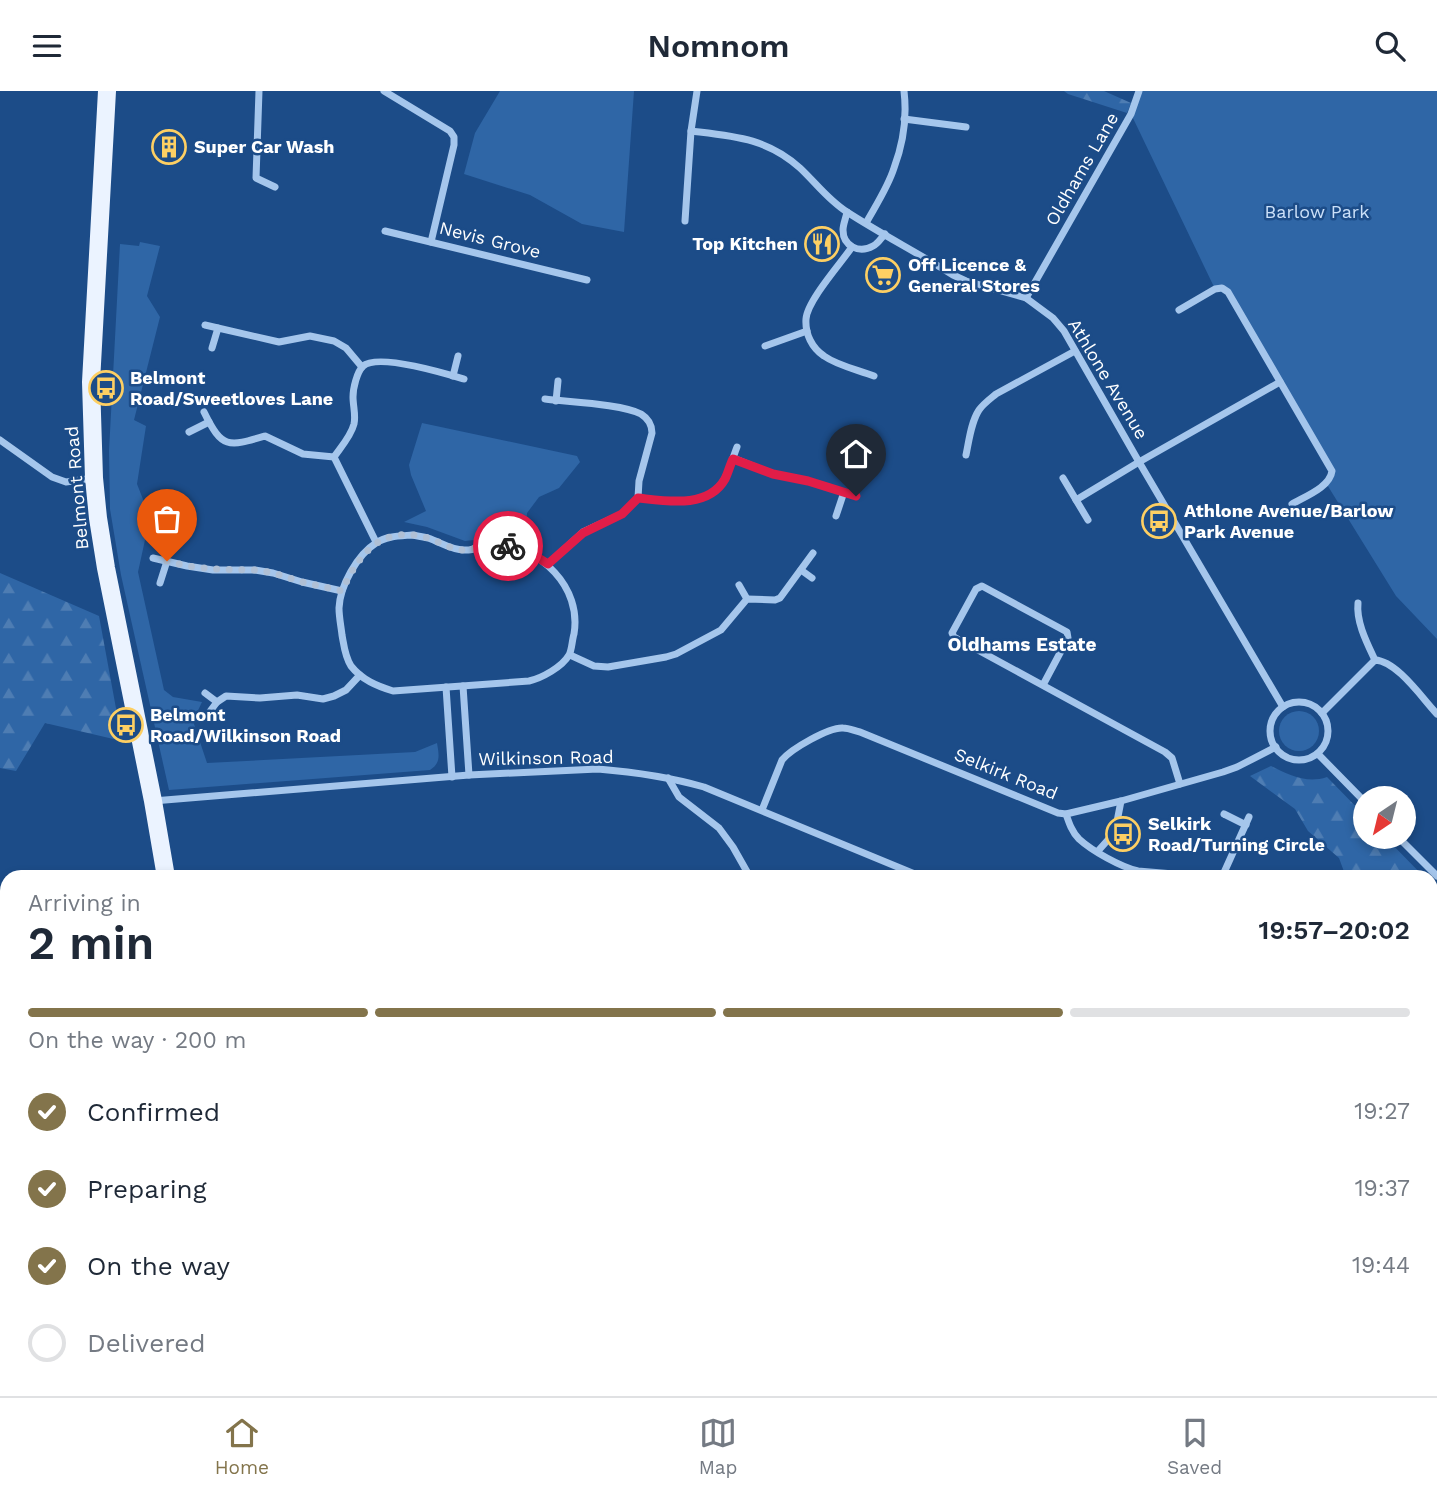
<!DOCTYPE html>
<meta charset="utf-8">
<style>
:root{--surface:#fff;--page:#f6f6f7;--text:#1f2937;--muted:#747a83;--line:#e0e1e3;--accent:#83744b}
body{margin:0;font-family:"Work Sans",sans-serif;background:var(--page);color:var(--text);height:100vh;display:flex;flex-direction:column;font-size:26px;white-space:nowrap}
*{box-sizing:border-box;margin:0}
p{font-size:23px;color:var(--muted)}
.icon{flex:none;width:38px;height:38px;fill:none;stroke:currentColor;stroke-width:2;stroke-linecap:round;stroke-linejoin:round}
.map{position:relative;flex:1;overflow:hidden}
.panel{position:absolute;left:0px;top:779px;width:1438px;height:527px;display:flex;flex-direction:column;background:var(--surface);border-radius:21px 21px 0 0;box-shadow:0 4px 10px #0003}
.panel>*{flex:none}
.needle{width:46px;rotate:215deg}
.buttons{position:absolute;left:1353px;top:695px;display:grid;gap:14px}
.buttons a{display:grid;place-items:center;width:63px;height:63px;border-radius:50%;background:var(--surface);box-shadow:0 4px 10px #0003;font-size:35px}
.pin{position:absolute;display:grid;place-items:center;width:60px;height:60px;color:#fff;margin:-72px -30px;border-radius:50% 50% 50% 0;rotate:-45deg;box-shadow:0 0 7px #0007}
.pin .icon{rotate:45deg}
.courier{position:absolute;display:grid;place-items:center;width:70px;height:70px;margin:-35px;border:5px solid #e11d48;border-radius:50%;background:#fff;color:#222;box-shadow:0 2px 9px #0007}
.overview em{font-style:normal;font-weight:600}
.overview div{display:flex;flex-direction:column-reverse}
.overview{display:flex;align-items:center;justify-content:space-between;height:119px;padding:0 28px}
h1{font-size:46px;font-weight:600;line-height:52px}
.bar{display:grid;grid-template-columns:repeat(4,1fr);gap:10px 7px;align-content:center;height:84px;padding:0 28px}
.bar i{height:9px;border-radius:5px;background:var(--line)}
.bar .active{background:var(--accent)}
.bar p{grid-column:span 4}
ol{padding:0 28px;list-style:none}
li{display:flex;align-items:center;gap:21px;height:77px}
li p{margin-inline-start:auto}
li .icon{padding:7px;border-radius:50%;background:var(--accent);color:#fff;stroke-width:4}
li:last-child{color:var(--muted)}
li i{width:38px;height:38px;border:4px solid var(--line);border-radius:50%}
header{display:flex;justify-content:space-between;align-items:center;height:91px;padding:0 28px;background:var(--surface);font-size:32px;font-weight:600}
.tab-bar{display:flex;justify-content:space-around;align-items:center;height:98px;border-top:2px solid var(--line);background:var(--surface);font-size:19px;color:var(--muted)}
.tab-bar a{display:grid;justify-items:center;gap:4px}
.tab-bar .active{color:var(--accent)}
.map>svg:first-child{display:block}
.green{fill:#2f66a6}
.forest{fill:url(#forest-firs)}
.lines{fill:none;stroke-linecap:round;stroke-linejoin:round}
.minor{stroke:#a5c6ec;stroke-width:7}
.primary{stroke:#ebf3ff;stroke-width:18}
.done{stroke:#b0c0d5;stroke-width:7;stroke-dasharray:0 12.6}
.route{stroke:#e11d48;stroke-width:9}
.labels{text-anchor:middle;stroke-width:5;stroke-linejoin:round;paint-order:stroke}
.poi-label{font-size:18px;font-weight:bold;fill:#fff;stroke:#1c4c88;text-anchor:start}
.street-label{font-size:18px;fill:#fff;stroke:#1c4c88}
.park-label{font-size:18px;fill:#cbe0f9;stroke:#1c4c88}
.neighbourhood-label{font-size:19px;font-weight:bold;fill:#fff;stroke:#1c4c88}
</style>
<header><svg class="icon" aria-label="menu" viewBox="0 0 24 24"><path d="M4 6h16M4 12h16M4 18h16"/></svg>Nomnom<svg class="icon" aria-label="search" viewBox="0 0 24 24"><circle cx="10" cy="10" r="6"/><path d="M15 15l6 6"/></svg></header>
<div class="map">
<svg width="1437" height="1305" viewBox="0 0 1437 1305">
<defs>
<pattern id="forest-firs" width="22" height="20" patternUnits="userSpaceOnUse" patternTransform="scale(1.75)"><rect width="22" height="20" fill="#2f66a6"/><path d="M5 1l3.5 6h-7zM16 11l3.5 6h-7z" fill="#4e7db3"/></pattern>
</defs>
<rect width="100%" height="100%" fill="#1c4c88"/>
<g class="green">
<polygon points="500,0 634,0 624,141 582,133 530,104 464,83 475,42"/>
<polygon points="1139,0 1437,0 1437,548 1396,505 1326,392 1332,380 1228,201 1215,198 1131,23"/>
<path d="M 140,151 L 160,155 L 147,205 L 160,226 L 134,329 L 146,335 L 137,393 L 150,426 L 138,481 L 164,599 L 173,606 L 202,611 L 193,630 L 207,672 L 415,661 L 437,652 C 439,664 441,672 430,679 L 169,699 L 121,484 L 110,418 L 109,360 L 120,153 L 139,155 Z"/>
<polygon points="422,332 577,365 580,371 559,397 539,406 527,422 526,436 531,447 520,444 465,450 427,436 404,431 426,420 411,384 409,374"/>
<circle cx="1299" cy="640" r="20"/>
<polygon points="7,958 7,1046 0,1050 0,969"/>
<polygon points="1197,1298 1282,1299 1283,1305 1194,1305"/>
</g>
<g class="forest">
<polygon points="1064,0 1104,0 1131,12 1127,22 1068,3"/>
<polygon points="0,482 99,525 122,650 45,632 16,680 0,677"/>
<path d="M 1271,675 C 1289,684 1307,693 1327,686 L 1365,725 L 1365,746 L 1385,746 L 1424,786 L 1346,786 L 1339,767 L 1308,740 L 1295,718 L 1250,685 Z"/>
<polygon points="1432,793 1437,799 1437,1042 1432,1028"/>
</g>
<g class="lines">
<g class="minor">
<polyline points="259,0 256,87 275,96"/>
<polyline points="384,0 450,40 454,46 454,54 431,151"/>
<polyline points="904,28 966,36"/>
<path d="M 691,40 C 733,45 767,47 800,77 C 816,92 828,109 847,121 C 881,143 918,162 953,184 L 966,190 L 1026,207 L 1053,227 L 1064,240 L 1139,371 L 1283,616"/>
<path d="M 847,121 C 846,127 843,133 843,139 C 843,155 859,163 873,155 C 878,153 881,147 885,143"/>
<polyline points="685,130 691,40 697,0"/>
<path d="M 866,132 C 876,114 888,96 894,77 C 903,53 907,25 904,0"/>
<polyline points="385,140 587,189"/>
<path d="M 852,156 C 841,172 807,210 806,228 C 805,243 812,257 824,265 C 838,275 859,279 874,285"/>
<polyline points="1026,207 1131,23 1139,0"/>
<path d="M 1179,219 L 1215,198 L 1222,197 L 1228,201 L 1332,380 C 1330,396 1306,405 1292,413"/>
<polyline points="205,234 279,251 310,245 334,250 346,257 362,276"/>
<polyline points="765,255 807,240"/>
<polyline points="212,257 218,237"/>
<polyline points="453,285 458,265"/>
<path d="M 545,308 C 568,311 623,313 641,323 C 649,328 652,334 652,342 L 639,390 L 638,407 L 622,423 L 583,441 L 548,473"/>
<polyline points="556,310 558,290"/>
<path d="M 204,321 C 222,358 228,356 265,345 L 303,363 L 334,366"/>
<polyline points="189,341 209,331"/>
<polyline points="0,349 52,386 66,391 94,387"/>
<path d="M 966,364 C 969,350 971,331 979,319 C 983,313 990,308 996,303 L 1075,260"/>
<polyline points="733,367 773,383 808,390 856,405"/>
<polyline points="1063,387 1088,429"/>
<path d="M 638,407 C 666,410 709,418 725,387 C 730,378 733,366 737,356"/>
<polyline points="1076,409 1139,371 1280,291"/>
<polyline points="836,425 844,401"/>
<path d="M 412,444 C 418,445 423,446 428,447 C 440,451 451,459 464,459 C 475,460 484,453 495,453 C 541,456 582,496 574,543 C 572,549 572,559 569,564 C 562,576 542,587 529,590 L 393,600 C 377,595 362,589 351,575 C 345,566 344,555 342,544 C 341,535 339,526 339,517 C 340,495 357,464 376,452 C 386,445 400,445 412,444 Z"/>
<path d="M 376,451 L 334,366 C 341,356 351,345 354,333 C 356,324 353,315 353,306 C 353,297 357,281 363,275 C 378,262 444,282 464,288"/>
<polyline points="153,467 187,475 213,479 255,479 273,482 302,491 342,500"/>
<polyline points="801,479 812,487"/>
<polyline points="160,492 167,470"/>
<polyline points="739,494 747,508"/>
<path d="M 1358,512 C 1356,531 1367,552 1375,569"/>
<polyline points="570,564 594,575 608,576 666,566 676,563 721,539 747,508 775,509 780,507 813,462"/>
<polyline points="1043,594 1068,547 1067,541 982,495 976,498 952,542 954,546 1165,661 1172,667 1180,693"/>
<polyline points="463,595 469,684"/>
<polyline points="446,596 452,686"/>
<polyline points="205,602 217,611"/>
<circle cx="1299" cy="640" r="29"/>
<path d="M 1322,622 L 1375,569 C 1397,570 1422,607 1437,623"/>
<polyline points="205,627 217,611 226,605 260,607 297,604 323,608 334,605 346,599 360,584"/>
<polyline points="1318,663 1365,711"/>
<polyline points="668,687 679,706 719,737 733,756 750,786"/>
<path d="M 153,710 L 469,684 L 598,678 C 634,681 669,686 704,696 L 922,786"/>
<path d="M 762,719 L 782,669 C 791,658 829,636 843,637 C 849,637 855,640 860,641 L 1058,722 L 1066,723 L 1121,710 L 1223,681 L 1237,676 L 1276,656"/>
<path d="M 1066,723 C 1069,732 1072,741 1079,748 C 1092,760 1121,776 1138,780 L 1209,786"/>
<polyline points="1224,723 1246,734"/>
<polyline points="1398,746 1437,785"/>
<polyline points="1098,760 1115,741 1121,710"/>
<polyline points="1222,786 1249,726"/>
<polyline points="0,1070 7,1065"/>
<polyline points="0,1242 7,1235"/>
<polyline points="0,1271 7,1275"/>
<polyline points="46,1298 59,1305"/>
<polyline points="311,1298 312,1305"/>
</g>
<g class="primary">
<polyline points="107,0 91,291 94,387 98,427 106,477 153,710 166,786"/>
<polyline points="227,1298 228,1305"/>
</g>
</g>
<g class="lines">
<path class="done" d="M 167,470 L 187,475 L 212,478 L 255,479 L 274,482 L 302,491 L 342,500 C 359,463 380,435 424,446 C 437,449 448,457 460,459 C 472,460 481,454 492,453 C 497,453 503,454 508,455"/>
<path class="route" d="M 508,455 L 529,461 L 548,473 L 583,442 L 622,423 L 638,407 C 666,410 708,418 725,388 C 728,382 730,374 733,368 L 773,383 L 808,390 L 856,405"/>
</g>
<defs>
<g id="building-ring" transform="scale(1.75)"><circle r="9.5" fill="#1c4c88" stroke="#fdcf63" stroke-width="1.5"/><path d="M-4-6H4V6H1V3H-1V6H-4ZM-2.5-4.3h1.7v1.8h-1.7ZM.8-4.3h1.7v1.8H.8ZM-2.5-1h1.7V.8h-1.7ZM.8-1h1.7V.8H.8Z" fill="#fdcf63"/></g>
<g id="restaurant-ring" transform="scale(1.75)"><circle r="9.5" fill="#1c4c88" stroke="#fdcf63" stroke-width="1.5"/><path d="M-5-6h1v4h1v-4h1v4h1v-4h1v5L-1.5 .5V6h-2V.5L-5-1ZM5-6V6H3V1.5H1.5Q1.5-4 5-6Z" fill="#fdcf63"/></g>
<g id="supermarket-ring" transform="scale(1.75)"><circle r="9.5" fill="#1c4c88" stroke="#fdcf63" stroke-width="1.5"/><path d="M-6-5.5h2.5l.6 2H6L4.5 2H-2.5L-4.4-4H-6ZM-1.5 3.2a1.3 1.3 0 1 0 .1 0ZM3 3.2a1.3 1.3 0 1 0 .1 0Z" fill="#fdcf63"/></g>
<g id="bus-ring" transform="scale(1.75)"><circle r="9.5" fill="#1c4c88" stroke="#fdcf63" stroke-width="1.5"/><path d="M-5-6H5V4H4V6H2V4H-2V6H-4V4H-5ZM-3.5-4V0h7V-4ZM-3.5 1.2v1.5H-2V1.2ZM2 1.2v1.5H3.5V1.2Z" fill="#fdcf63"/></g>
</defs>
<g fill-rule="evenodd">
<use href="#building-ring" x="169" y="56"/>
<use href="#restaurant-ring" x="822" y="153"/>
<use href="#supermarket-ring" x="883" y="184"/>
<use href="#bus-ring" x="106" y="297"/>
<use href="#bus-ring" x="1159" y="430"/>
<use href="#bus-ring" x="126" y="634"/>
<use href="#bus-ring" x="1123" y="743"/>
</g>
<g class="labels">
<g class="poi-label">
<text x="194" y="62">Super Car Wash</text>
<text x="798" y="159" text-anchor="end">Top Kitchen</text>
<text x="908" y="180">Off Licence &amp;<tspan x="908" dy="21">General Stores</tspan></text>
<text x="130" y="293">Belmont<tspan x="130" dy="21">Road/Sweetloves Lane</tspan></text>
<text x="1184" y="426">Athlone Avenue/Barlow<tspan x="1184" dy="21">Park Avenue</tspan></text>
<text x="150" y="630">Belmont<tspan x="150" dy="21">Road/Wilkinson Road</tspan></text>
<text x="1148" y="739">Selkirk<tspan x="1148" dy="21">Road/Turning Circle</tspan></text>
</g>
<g class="street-label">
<text transform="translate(1082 78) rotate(-60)" y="6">Oldhams Lane</text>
<text transform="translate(490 149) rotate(14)" y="6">Nevis Grove</text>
<text transform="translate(1108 288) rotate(59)" y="6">Athlone Avenue</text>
<text transform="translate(77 397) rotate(-95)" y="6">Belmont Road</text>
<text transform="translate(546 667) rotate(-1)" y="6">Wilkinson Road</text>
<text transform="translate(1006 683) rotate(22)" y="6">Selkirk Road</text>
</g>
<g class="park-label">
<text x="1317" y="127">Barlow Park</text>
</g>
<g class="neighbourhood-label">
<text x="1022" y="560">Oldhams Estate</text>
</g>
</g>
</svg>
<div class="buttons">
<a><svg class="needle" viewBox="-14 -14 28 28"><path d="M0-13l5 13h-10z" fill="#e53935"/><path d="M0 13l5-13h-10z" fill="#747a83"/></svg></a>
</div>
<div class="pin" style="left:167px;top:470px;background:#ea580c"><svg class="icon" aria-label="bag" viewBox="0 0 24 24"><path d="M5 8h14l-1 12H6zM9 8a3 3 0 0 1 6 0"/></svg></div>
<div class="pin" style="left:856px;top:405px;background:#1f2937"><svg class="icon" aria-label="home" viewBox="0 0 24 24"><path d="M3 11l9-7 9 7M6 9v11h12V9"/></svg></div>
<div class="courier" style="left:508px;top:455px"><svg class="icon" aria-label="bike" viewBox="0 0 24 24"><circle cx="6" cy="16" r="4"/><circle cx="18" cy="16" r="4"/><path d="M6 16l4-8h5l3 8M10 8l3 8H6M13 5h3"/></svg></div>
<section class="panel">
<div class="overview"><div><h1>2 min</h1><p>Arriving in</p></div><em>19:57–20:02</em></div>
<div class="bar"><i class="active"></i><i class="active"></i><i class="active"></i><i></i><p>On the way · 200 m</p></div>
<ol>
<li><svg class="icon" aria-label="check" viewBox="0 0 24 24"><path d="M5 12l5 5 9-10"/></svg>Confirmed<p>19:27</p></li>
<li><svg class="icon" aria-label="check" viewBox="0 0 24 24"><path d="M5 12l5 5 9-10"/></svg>Preparing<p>19:37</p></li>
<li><svg class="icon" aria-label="check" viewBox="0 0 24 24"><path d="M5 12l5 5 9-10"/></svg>On the way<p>19:44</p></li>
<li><i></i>Delivered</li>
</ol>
</section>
</div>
<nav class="tab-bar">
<a class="active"><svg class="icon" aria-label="home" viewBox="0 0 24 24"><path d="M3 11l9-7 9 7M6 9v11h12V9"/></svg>Home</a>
<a><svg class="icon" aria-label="map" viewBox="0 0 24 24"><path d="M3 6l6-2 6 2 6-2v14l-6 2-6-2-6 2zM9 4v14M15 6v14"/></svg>Map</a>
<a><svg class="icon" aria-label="saved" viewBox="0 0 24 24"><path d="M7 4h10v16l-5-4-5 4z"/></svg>Saved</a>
</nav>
